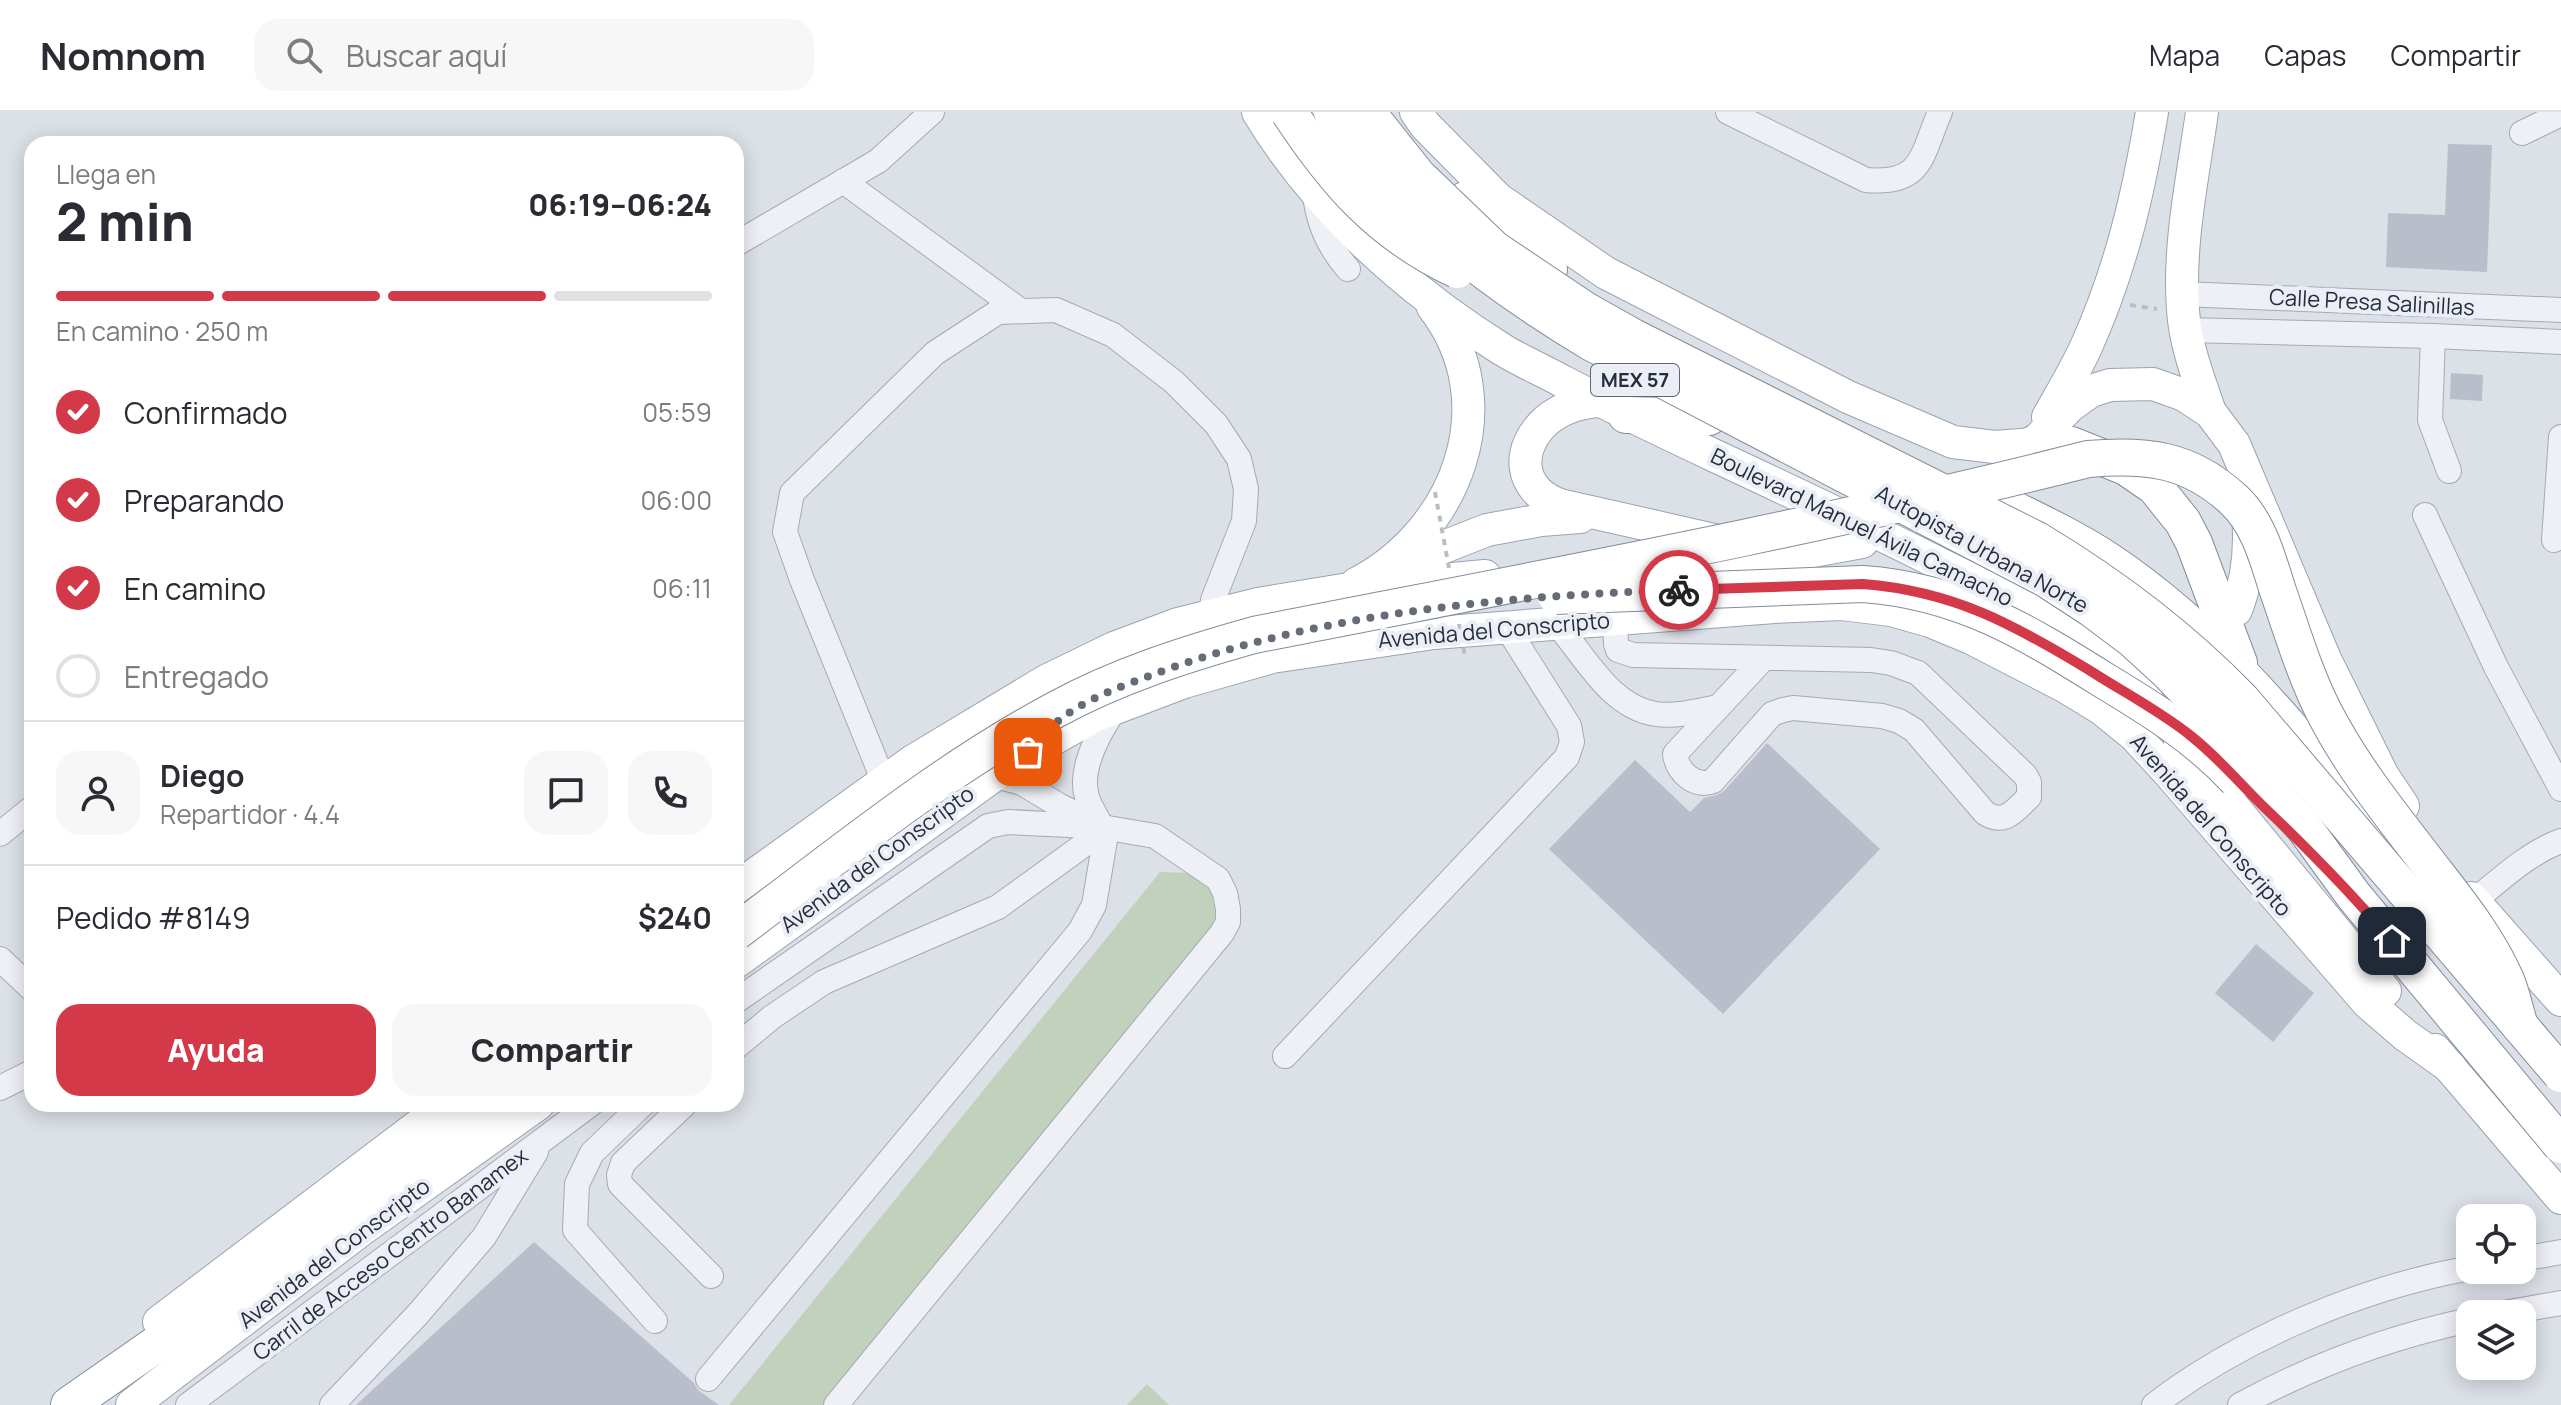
<!DOCTYPE html>
<html lang="es">
<meta charset="utf-8">
<style>
:root{--surface:#fff;--page:#f7f7f7;--text:#2b2b33;--muted:#7c7c81;--line:#e1e1e2;--accent:#d43949}
body{margin:0;font-family:Manrope,sans-serif;background:var(--page);color:var(--text);height:100vh;display:flex;flex-direction:column;font-size:30px;white-space:nowrap}
*{box-sizing:border-box;margin:0}
p{font-size:26px;color:var(--muted)}
.icon{flex:none;width:44px;height:44px;fill:none;stroke:currentColor;stroke-width:2;stroke-linecap:round;stroke-linejoin:round}
.map{position:relative;flex:1;overflow:hidden}
.panel{position:absolute;left:24px;top:24px;width:720px;height:976px;display:flex;flex-direction:column;background:var(--surface);border-radius:24px;box-shadow:0 4px 20px #0003}
.panel>*{flex:none}
.buttons{position:absolute;left:2456px;top:1092px;display:grid;gap:16px}
.buttons a{display:grid;place-items:center;width:80px;height:80px;border-radius:16px;background:var(--surface);box-shadow:0 4px 20px #0003;font-size:40px}
.pin{position:absolute;display:grid;place-items:center;width:68px;height:68px;color:#fff;margin:-34px;border-radius:16px;box-shadow:0 4px 12px #0006}
.courier{position:absolute;display:grid;place-items:center;width:80px;height:80px;margin:-40px;border:6px solid #d43949;border-radius:50%;background:#fff;color:#222;box-shadow:0 2px 10px #0007}
.headline em{font-style:normal;font-weight:800}
.headline div{display:flex;flex-direction:column-reverse}
.headline{display:flex;align-items:center;justify-content:space-between;height:136px;padding:0 32px}
h1{font-size:52px;font-weight:800;line-height:60px}
.bar{display:grid;grid-template-columns:repeat(4,1fr);gap:12px 8px;align-content:center;height:96px;padding:0 32px}
.bar i{height:10px;border-radius:6px;background:var(--line)}
.bar .selected{background:var(--accent)}
.bar p{grid-column:span 4}
.line{display:flex;align-items:center;gap:20px;padding:0 32px;border-top:2px solid var(--line)}
.line div{flex:1}
.round{display:grid;place-items:center;flex:none;width:84px;height:84px;border-radius:24px;background:var(--page)}
ol{padding:0 32px;list-style:none}
li{display:flex;align-items:center;gap:24px;height:88px}
li p{margin-inline-start:auto}
li .icon{padding:8px;border-radius:50%;background:var(--accent);color:#fff;stroke-width:4}
li:last-child{color:var(--muted)}
li i{width:44px;height:44px;border:4px solid var(--line);border-radius:50%}
.cta{display:flex;gap:16px;margin-top:auto;padding:16px 32px}
.cta a{flex:1;height:92px;border-radius:24px;background:var(--accent);color:#fff;font-size:32px;font-weight:800;line-height:92px;text-align:center}
.cta a+a{background:var(--page);color:var(--text)}
header{display:flex;align-items:center;gap:48px;box-sizing:border-box;height:112px;padding:0 40px;background:var(--surface);border-bottom:2px solid var(--line)}
header strong{font-size:38px}
nav{display:flex;gap:44px;margin-inline-start:auto;font-size:28px}
.search{width:560px;height:72px;background:var(--page);display:flex;align-items:center;gap:20px;box-sizing:border-box;padding:0 28px;border-radius:24px;color:var(--muted);font-size:30px}
.map>svg:first-child{display:block}
.green{fill:#c1d1bc}
.building{fill:#b9beca}
.lines{fill:none;stroke-linecap:round;stroke-linejoin:round}
.minor-casing{stroke:#a5aab4;stroke-width:26}
.major-casing{stroke:#9aa3b3;stroke-width:34}
.highway-casing{stroke:#828c9e;stroke-width:38}
.path{stroke:#babdc5;stroke-width:4;stroke-dasharray:6 6;stroke-linecap:butt}
.minor{stroke:#eef0f5;stroke-width:24}
.major{stroke:#fff;stroke-width:32}
.highway{stroke:#fff;stroke-width:36}
.highway-bridge-casing{stroke:#828c9e;stroke-width:38;stroke-linecap:butt}
.path-bridge{stroke:#babdc5;stroke-width:4;stroke-dasharray:6 6;stroke-linecap:butt}
.highway-bridge{stroke:#fff;stroke-width:36}
.done{stroke:#656c78;stroke-width:8;stroke-dasharray:0 14.4}
.route{stroke:#d43949;stroke-width:10}
.labels{text-anchor:middle;stroke-width:8;stroke-linejoin:round;paint-order:stroke}
.shield{fill:#ebeef5;stroke:#606774;stroke-width:2}
.shield-label{font-size:20px;font-weight:bold;fill:#252d3d}
.street-label{font-size:22px;fill:#252d3d;stroke:#ebeef5}
</style>
<header>
<strong>Nomnom</strong>
<div class="search"><svg class="icon" aria-label="search" viewBox="0 0 24 24"><circle cx="10" cy="10" r="6"/><path d="M15 15l6 6"/></svg>Buscar aquí</div>
<nav><a>Mapa</a><a>Capas</a><a>Compartir</a></nav>
</header>
<div class="map">
<svg width="2561" height="1293" viewBox="0 0 2561 1293">
<rect width="100%" height="100%" fill="#dce0e7"/>
<g class="green">
<polygon points="1160,760 1189,761 1211,779 1219,815 832,1293 729,1293"/>
<polygon points="1147,1272 1169,1293 1127,1293"/>
</g>
<g class="building">
<polygon points="2448,32 2492,33 2487,160 2386,155 2388,101 2445,103"/>
<polygon points="2451,261 2483,263 2482,289 2450,287"/>
<polygon points="1767,631 1880,737 1723,902 1549,737 1635,648 1690,700 1704,686 1717,683 1724,679"/>
<polygon points="2256,832 2314,881 2273,930 2215,881"/>
<polygon points="534,1130 694,1271 698,1278 719,1293 356,1293"/>
</g>
<g class="lines">
<g class="minor-casing">
<g id="minor">
<path d="M 1728,0 L 1866,68 C 1923,73 1921,44 1940,0"/>
<polyline points="2522,21 2561,2"/>
<polyline points="843,69 1021,199"/>
<path d="M 1314,76 C 1317,108 1327,133 1348,157"/>
<polyline points="736,132 878,49 932,0"/>
<polyline points="2183,182 2561,198"/>
<polyline points="2186,218 2433,224 2561,230"/>
<polyline points="2433,224 2430,308 2449,359"/>
<polyline points="2425,403 2496,555 2561,677"/>
<polyline points="2554,428 2561,325"/>
<path d="M 1615,507 L 1616,532 L 1618,538 L 1633,543 L 1871,548 L 1891,551 L 1918,561 L 2025,663 L 2029,670 L 2029,685 C 2015,698 2005,714 1985,701 L 1914,618 L 1899,609 L 1882,604 L 1793,596 L 1783,598 L 1772,602 L 1713,669 C 1695,677 1677,659 1675,642 L 1763,547"/>
<path d="M 1555,510 C 1584,542 1609,595 1656,602 C 1675,605 1699,599 1718,595"/>
<polyline points="893,680 884,670 802,468 785,420 792,381 935,241 998,200 1056,198 1113,223 1174,270 1216,312 1239,347 1246,377 1244,409 1213,488 1211,502"/>
<path d="M 1102,715 C 1097,706 1090,695 1087,685 C 1078,656 1101,617 1117,594"/>
<polyline points="0,722 32,696"/>
<path d="M 2474,789 C 2501,767 2528,741 2561,729"/>
<polyline points="0,847 32,877"/>
<polyline points="736,889 988,714 1008,710 1090,714"/>
<polyline points="1285,944 1567,645 1572,630 1569,614 1506,514"/>
<polyline points="0,976 32,960"/>
<polyline points="643,992 592,1041 577,1072 575,1118 655,1209"/>
<polyline points="685,992 623,1051 619,1063 620,1072 711,1164"/>
<polyline points="2522,1147 2561,1140"/>
<polyline points="2498,1202 2561,1191"/>
<polyline points="708,1267 1080,819 1094,793 1107,716 998,795 824,870 772,905 736,935"/>
<polyline points="188,1293 591,992"/>
<polyline points="332,1293 418,1202 484,1125 536,1040"/>
<polyline points="836,1293 1222,821 1228,810 1228,797 1225,781 1218,767 1155,724 1102,715 1060,694 1022,671 992,663"/>
<path d="M 2154,1293 C 2242,1226 2361,1176 2470,1156"/>
<path d="M 2240,1293 C 2312,1254 2389,1225 2470,1208"/>
</g>
</g>
<g class="major-casing">
<g id="major">
<path d="M 1258,0 C 1317,98 1407,178 1503,238 C 1521,249 1542,258 1562,269 C 1612,295 1662,319 1713,343 C 1788,378 1863,413 1936,450 C 2010,487 2095,521 2147,587"/>
<polyline points="1416,0 1425,13 1498,87 1606,161 1848,285 1953,330 1995,335 2033,332"/>
<path d="M 2202,0 C 2193,65 2178,132 2183,198 C 2185,232 2199,268 2210,300"/>
<path d="M 1600,289 C 1580,290 1562,296 1547,308 C 1515,336 1518,378 1560,393 L 1723,430"/>
<path d="M 2048,305 C 2061,282 2075,259 2086,235 C 2121,157 2138,84 2152,0"/>
<polyline points="2020,346 2070,294 2091,279 2110,273 2153,272 2184,283 2210,300 2234,332 2325,547 2383,664 2403,694"/>
<polyline points="1398,453 1487,418 1541,408 1580,405"/>
<polyline points="1675,453 1786,444 1862,430"/>
<path d="M 1356,472 C 1457,420 1507,291 1433,195"/>
<path d="M 2236,498 C 2248,467 2251,436 2248,403"/>
<polyline points="2180,630 2385,879"/>
<polyline points="736,776 913,649 1046,569 1114,536 1178,512 1258,492 1355,476 1485,464"/>
<polyline points="2471,786 2561,888"/>
<polyline points="736,850 1011,651 1094,604 1184,570 1272,545 1434,521 1774,495 1842,492 1891,498 1930,509 1971,526 2066,575 2102,597 2134,623 2169,661 2368,891 2405,923 2450,955"/>
<polyline points="2435,938 2561,1086"/>
<polyline points="159,1210 447,992"/>
<polyline points="132,1293 361,1118 538,992"/>
</g>
</g>
<g class="highway-casing">
<g id="highway">
<polyline points="1465,88 1549,157"/>
<polyline points="1626,303 1709,305"/>
<polyline points="2033,332 2071,333 2126,355 2155,375 2183,410 2194,431 2239,551"/>
<path d="M 2013,397 C 2046,413 2079,429 2109,449 C 2220,523 2301,628 2385,729"/>
<polyline points="1028,640 1051,613 1073,598"/>
<polyline points="69,1293 501,992"/>
</g>
</g>
<polyline class="path" points="2130,193 2157,197"/>
<use href="#minor" class="minor"/>
<use href="#major" class="major"/>
<use href="#highway" class="highway"/>
<g class="highway-bridge-casing">
<g id="highway-bridge">
<path d="M 1289,0 C 1335,70 1380,122 1457,158"/>
<path d="M 1332,0 C 1395,99 1492,171 1592,231 L 2046,467 L 2092,497 L 2132,527 L 2167,559 L 2202,595 L 2306,718 L 2354,784 L 2561,1033"/>
<path d="M 1367,0 L 1418,64 L 1494,137 L 1585,198 L 1633,225 L 2037,428 C 2112,473 2181,525 2242,588 L 2561,962"/>
<path d="M 1556,484 L 1863,472 C 1960,479 2025,519 2105,569 C 2153,598 2198,626 2237,668"/>
<path d="M 736,820 C 839,743 941,659 1055,598 C 1117,564 1186,542 1254,523 C 1533,468 1812,417 2088,347 C 2145,342 2189,346 2234,388 C 2259,411 2268,448 2278,479 C 2292,519 2304,560 2323,598 C 2351,653 2388,699 2425,747 C 2455,786 2486,823 2506,868 C 2512,882 2515,899 2520,914"/>
</g>
</g>
<g class="path-bridge">
<polyline points="1435,380 1449,456"/>
<polyline points="1459,512 1465,545"/>
</g>
<use href="#highway-bridge" class="highway-bridge"/>
</g>
<g class="lines">
<path class="done" d="M 1028,640 C 1062,596 1099,583 1149,564 C 1315,501 1503,484 1679,478"/>
<path class="route" d="M 1679,478 L 1863,472 C 1953,479 2013,512 2089,558 C 2123,580 2160,599 2191,624 C 2219,646 2241,673 2266,697 C 2310,739 2352,782 2392,829"/>
</g>
<g class="labels">
<rect class="shield" x="1591" y="252" width="88" height="32" rx="6"/>
<g class="shield-label">
<text x="1635" y="275">MEX 57</text>
</g>
<g class="street-label">
<text transform="translate(2372 190) rotate(3)" y="8">Calle Presa Salinillas</text>
<text transform="translate(1862 415) rotate(26)" y="8">Boulevard Manuel Ávila Camacho</text>
<text transform="translate(1982 437) rotate(29)" y="8">Autopista Urbana Norte</text>
<text transform="translate(1494 518) rotate(-5)" y="8">Avenida del Conscripto</text>
<text transform="translate(2211 713) rotate(49)" y="8">Avenida del Conscripto</text>
<text transform="translate(877 747) rotate(-36)" y="8">Avenida del Conscripto</text>
<text transform="translate(334 1141) rotate(-37)" y="8">Avenida del Conscripto</text>
<text transform="translate(390 1142) rotate(-37)" y="8">Carril de Acceso Centro Banamex</text>
</g>
</g>
</svg>
<div class="buttons">
<a><svg class="icon" aria-label="locate" viewBox="0 0 24 24"><circle cx="12" cy="12" r="6"/><path d="M12 2v4M12 18v4M2 12h4M18 12h4"/></svg></a>
<a><svg class="icon" aria-label="layers" viewBox="0 0 24 24"><path d="M12 4l9 5-9 5-9-5zM3 14l9 5 9-5"/></svg></a>
</div>
<div class="pin" style="left:1028px;top:640px;background:#ea580c"><svg class="icon" aria-label="bag" viewBox="0 0 24 24"><path d="M5 8h14l-1 12H6zM9 8a3 3 0 0 1 6 0"/></svg></div>
<div class="pin" style="left:2392px;top:829px;background:#1f2937"><svg class="icon" aria-label="home" viewBox="0 0 24 24"><path d="M3 11l9-7 9 7M6 9v11h12V9"/></svg></div>
<div class="courier" style="left:1679px;top:478px"><svg class="icon" aria-label="bike" viewBox="0 0 24 24"><circle cx="6" cy="16" r="4"/><circle cx="18" cy="16" r="4"/><path d="M6 16l4-8h5l3 8M10 8l3 8H6M13 5h3"/></svg></div>
<section class="panel">
<div class="headline"><div><h1>2 min</h1><p>Llega en</p></div><em>06:19–06:24</em></div>
<div class="bar"><i class="selected"></i><i class="selected"></i><i class="selected"></i><i></i><p>En camino · 250 m</p></div>
<ol>
<li><svg class="icon" aria-label="check" viewBox="0 0 24 24"><path d="M5 12l5 5 9-10"/></svg>Confirmado<p>05:59</p></li>
<li><svg class="icon" aria-label="check" viewBox="0 0 24 24"><path d="M5 12l5 5 9-10"/></svg>Preparando<p>06:00</p></li>
<li><svg class="icon" aria-label="check" viewBox="0 0 24 24"><path d="M5 12l5 5 9-10"/></svg>En camino<p>06:11</p></li>
<li><i></i>Entregado</li>
</ol>
<div class="line" style="height:144px"><a class="round"><svg class="icon" aria-label="person" viewBox="0 0 24 24"><circle cx="12" cy="8" r="4"/><path d="M4 21q1-7 8-7t8 7"/></svg></a><div><b>Diego</b><p>Repartidor · 4.4</p></div><a class="round"><svg class="icon" aria-label="chat" viewBox="0 0 24 24"><path d="M4 5h16v11H9l-5 4z"/></svg></a><a class="round"><svg class="icon" aria-label="phone" viewBox="0 0 24 24"><path d="M5 4h4l2 5-3 2q2 4 5 5l2-3 5 2v4C11 20 4 13 5 4z"/></svg></a></div>
<div class="line" style="height:104px"><div>Pedido #8149</div><b>$240</b></div>
<div class="cta"><a>Ayuda</a><a>Compartir</a></div>
</section>
</div>
